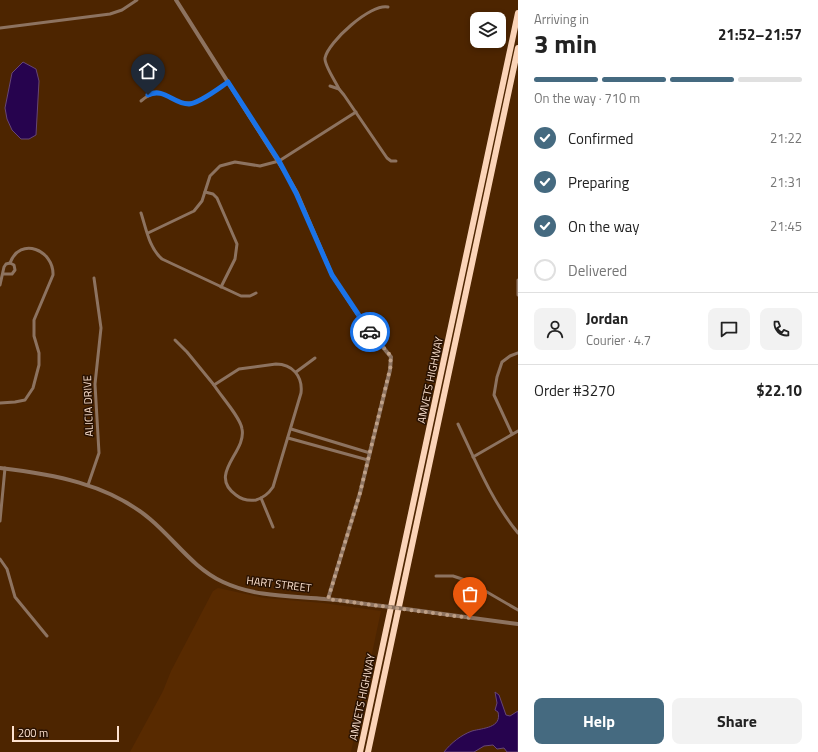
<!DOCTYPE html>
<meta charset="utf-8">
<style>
:root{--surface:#fff;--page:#f2f2f2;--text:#222;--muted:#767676;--line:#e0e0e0;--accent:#456a80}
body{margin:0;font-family:"Titillium Web",sans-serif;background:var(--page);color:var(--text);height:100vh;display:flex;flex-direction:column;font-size:15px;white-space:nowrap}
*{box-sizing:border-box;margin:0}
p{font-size:13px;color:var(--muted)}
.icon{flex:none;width:22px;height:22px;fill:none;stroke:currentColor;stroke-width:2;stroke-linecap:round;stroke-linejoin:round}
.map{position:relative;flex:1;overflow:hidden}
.drawer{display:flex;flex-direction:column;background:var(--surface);width:300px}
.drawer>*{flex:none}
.buttons{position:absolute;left:470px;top:12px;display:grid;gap:8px}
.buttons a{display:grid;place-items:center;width:36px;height:36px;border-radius:8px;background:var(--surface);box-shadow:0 2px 6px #0003;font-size:20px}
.scale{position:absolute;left:12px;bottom:10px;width:107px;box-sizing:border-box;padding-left:4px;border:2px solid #fde2d0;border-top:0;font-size:11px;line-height:14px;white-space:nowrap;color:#fde2d0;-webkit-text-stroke:3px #291202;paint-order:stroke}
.pin{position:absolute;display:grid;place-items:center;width:34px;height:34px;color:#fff;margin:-41px -17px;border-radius:50% 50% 50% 0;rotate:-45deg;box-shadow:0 0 4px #0007}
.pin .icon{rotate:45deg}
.courier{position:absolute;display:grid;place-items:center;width:40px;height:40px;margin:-20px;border:3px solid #1a73e8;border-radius:50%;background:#fff;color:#222;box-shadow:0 1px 5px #0007}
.head em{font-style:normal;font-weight:700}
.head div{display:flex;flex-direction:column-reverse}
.head{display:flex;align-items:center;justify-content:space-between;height:68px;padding:0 16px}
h1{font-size:26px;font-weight:700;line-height:30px}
.bar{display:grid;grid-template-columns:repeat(4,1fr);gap:6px 4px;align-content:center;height:48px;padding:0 16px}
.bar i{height:5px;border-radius:3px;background:var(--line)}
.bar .selected{background:var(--accent)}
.bar p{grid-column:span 4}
.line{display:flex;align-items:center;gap:10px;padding:0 16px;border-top:1px solid var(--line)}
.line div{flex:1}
.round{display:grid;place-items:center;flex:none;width:42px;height:42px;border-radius:8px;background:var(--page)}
ol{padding:0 16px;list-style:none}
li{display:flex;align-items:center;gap:12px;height:44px}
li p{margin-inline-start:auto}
li .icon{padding:4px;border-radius:50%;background:var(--accent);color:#fff;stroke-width:4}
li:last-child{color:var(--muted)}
li i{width:22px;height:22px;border:2px solid var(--line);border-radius:50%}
.primary-button{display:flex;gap:8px;margin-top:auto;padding:8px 16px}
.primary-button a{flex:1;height:46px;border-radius:8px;background:var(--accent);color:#fff;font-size:16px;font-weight:700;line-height:46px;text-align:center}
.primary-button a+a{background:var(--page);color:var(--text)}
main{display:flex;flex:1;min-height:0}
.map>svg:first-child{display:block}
.built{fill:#582a00}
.water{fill:#26034e;stroke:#664675}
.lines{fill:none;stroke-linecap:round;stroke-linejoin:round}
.minor{stroke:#8d7360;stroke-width:3}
.tertiary{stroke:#8d7360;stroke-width:4}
.motorway{stroke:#fbd4b8;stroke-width:6}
.tertiary-bridge{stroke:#8d7360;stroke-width:4}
.done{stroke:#bfa087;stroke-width:4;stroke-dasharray:0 7.2}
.route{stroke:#1a73e8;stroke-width:5}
.labels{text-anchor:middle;stroke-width:3;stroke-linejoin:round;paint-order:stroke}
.street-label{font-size:11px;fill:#fde2d0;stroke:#291202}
</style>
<main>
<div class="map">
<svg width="518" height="752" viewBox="0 0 518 752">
<rect width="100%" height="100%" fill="#4d2500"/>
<polygon class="built" points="218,588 264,598 323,603 381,611 351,752 130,752 163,691 171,671 213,591"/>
<g class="water">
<polygon points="23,62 36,69 39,81 36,135 29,139 21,139 12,130 7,119 5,108 12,73"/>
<path d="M 495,692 L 499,695 L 506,715 L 510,716 L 518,711 L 518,752 L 507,752 L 504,748 L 497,749 L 493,745 L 484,746 L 474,752 L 444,752 C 451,743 461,735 472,731 C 483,728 502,728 498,712 L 495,710 L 497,703 Z"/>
</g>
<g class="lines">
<g class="minor">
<polyline points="0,28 110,14 122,10 137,0"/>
<polyline points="330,86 339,89 344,95 387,158 391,161 396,161"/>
<path d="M 339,89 C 336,82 324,65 325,58 C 328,42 371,3 388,7"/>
<path d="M 141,101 C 164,81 168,105 190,103 C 201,103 219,88 228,82"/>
<polyline points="205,192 213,194 217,198 237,244 235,259 221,287"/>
<path d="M 141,213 C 146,228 149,248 162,259 L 241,296 L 250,296 L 256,293"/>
<polyline points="148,233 194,211 202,201 210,176 220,166 235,162 260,166 279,161 356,112"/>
<polyline points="518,280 518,295"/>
<polyline points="0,285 4,267 6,264 10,263 14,265 15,270 12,274 3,274"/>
<polyline points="175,340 187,352 214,385"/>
<path d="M 276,364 C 292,364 303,376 301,393 L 273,487 C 269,493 263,498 256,500 C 249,501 241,499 236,495 C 207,474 247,452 242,429 C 241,418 220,395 214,385 L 239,369 Z"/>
<polyline points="296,372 315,358"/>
<path d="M 0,403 L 15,402 L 25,400 L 33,388 L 39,365 L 39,353 L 34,336 L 34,320 L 53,275 C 54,250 20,236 10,263"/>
<path d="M 458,424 C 476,462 491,500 518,533"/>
<polyline points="291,429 370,453"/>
<polyline points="512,434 494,395 497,377 502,362 510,356 518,353"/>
<polyline points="288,438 368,460"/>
<polyline points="473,457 518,431"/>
<polyline points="88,485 99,453 95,384 101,328 94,278"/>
<polyline points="261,498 273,527"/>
<polyline points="0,521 5,468"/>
<polyline points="0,559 7,569 15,597 47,636"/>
<polyline points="436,576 453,576 468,581 518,610"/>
</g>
<g class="tertiary">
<polyline points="176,0 286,174 297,193 332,275 364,324 391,357 390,370 360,493 328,599"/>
<path d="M 0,468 C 52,474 109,484 150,519 C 175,540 193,568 223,582 C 255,597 291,596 325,599 C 344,600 363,604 382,606"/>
<polyline points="406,609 518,624"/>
</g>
<g class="motorway">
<polyline points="360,752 518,13"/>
<polyline points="368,752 518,48"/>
</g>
<polyline class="tertiary-bridge" points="382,606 406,609"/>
</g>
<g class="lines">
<polyline class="done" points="370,332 390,355 391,365 360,493 328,599 470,618"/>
<path class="route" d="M 148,95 C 164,87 173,104 189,104 C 200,103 219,88 228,82 L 279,161 L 296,193 L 332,275 L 370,332"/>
</g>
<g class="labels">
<g class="street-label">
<text transform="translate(430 380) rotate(-78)" y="4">AMVETS HIGHWAY</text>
<text transform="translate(88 406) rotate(-92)" y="4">ALICIA DRIVE</text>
<text transform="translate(279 584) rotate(7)" y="4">HART STREET</text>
<text transform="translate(362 697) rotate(-78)" y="4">AMVETS HIGHWAY</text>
</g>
</g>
</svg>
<div class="buttons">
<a><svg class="icon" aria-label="layers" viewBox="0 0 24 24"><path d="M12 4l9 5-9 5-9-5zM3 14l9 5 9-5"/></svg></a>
</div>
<div class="scale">200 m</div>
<div class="pin" style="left:470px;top:618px;background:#ea580c"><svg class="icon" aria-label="bag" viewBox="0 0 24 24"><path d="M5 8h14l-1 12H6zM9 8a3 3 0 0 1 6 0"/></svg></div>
<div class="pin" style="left:148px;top:95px;background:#1f2937"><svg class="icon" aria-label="home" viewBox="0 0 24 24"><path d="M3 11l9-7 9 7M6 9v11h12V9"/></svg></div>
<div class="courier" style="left:370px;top:332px"><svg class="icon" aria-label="car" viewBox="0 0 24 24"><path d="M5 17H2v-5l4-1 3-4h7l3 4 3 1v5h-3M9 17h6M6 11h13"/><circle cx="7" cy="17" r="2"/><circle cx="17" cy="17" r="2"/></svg></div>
</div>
<section class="drawer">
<div class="head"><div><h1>3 min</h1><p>Arriving in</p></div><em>21:52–21:57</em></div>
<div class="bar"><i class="selected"></i><i class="selected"></i><i class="selected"></i><i></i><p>On the way · 710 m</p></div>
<ol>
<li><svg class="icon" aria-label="check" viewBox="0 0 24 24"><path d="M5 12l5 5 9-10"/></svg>Confirmed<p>21:22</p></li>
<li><svg class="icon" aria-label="check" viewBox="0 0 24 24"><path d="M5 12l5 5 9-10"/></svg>Preparing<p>21:31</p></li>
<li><svg class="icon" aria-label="check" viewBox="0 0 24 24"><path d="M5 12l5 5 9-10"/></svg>On the way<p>21:45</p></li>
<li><i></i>Delivered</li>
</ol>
<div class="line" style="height:72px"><a class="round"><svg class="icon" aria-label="person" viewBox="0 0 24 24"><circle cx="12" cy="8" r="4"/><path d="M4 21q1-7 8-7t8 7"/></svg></a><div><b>Jordan</b><p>Courier · 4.7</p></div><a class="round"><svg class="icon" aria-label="chat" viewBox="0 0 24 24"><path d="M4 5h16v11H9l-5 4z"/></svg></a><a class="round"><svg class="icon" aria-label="phone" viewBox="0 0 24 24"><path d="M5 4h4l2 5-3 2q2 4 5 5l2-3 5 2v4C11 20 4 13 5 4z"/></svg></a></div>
<div class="line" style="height:52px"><div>Order #3270</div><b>$22.10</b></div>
<div class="primary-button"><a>Help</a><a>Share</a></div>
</section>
</main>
